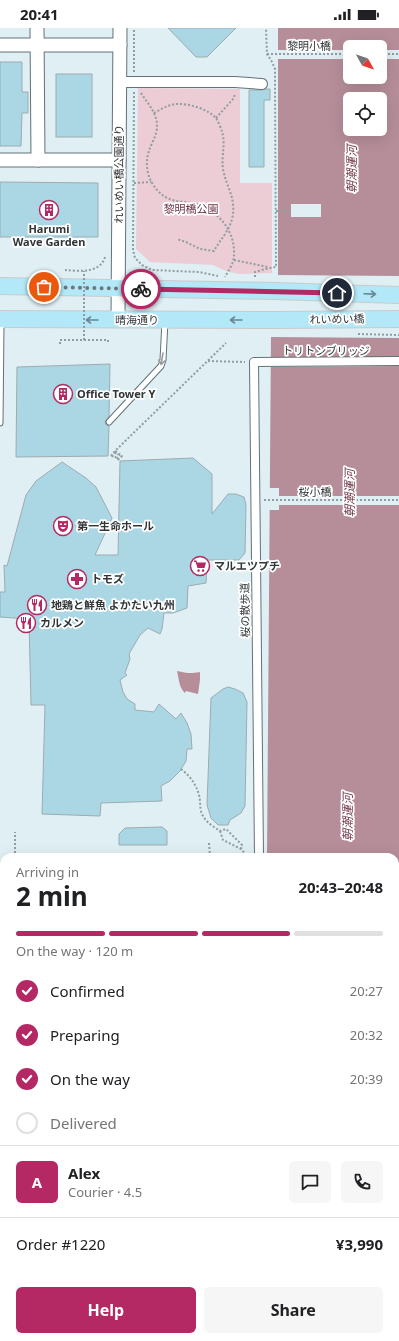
<!DOCTYPE html>
<meta charset="utf-8">
<style>
:root{--surface:#fff;--page:#f6f6f6;--text:#202124;--muted:#757577;--line:#e0e0e0;--accent:#b42964}
body{margin:0;font-family:"Noto Sans","Noto Sans JP",sans-serif;background:var(--page);color:var(--text);height:100vh;display:flex;flex-direction:column;font-size:15px;white-space:nowrap}
*{box-sizing:border-box;margin:0}
p{font-size:13px;color:var(--muted)}
.icon{flex:none;width:22px;height:22px;fill:none;stroke:currentColor;stroke-width:2;stroke-linecap:round;stroke-linejoin:round}
.map{position:relative;flex:1;overflow:hidden}
.side{position:absolute;left:0px;top:825px;width:399px;height:488px;display:flex;flex-direction:column;background:var(--surface);border-radius:12px 12px 0 0;box-shadow:0 4px 16px #0002}
.side>*{flex:none}
.needle{width:26px;rotate:130deg}
.buttons{position:absolute;left:343px;top:12px;display:grid;gap:8px}
.buttons a{display:grid;place-items:center;width:44px;height:44px;border-radius:6px;background:var(--surface);box-shadow:0 4px 16px #0002;font-size:20px}
.pin{position:absolute;display:grid;place-items:center;width:34px;height:34px;color:#fff;margin:-17px;border:2px solid #fff;border-radius:50%;box-shadow:0 1px 4px #0007}
.courier{position:absolute;display:grid;place-items:center;width:40px;height:40px;margin:-20px;border:3px solid #b42964;border-radius:50%;background:#fff;color:#222;box-shadow:0 1px 5px #0007}
.summary em{font-style:normal;font-weight:700}
.summary div{display:flex;flex-direction:column-reverse}
.summary{display:flex;align-items:center;justify-content:space-between;height:68px;padding:0 16px}
h1{font-size:26px;font-weight:700;line-height:30px}
.bar{display:grid;grid-template-columns:repeat(4,1fr);gap:6px 4px;align-content:center;height:48px;padding:0 16px}
.bar i{height:5px;border-radius:3px;background:var(--line)}
.bar .on{background:var(--accent)}
.bar p{grid-column:span 4}
.line{display:flex;align-items:center;gap:10px;padding:0 16px;border-top:1px solid var(--line)}
.line div{flex:1}
.round{display:grid;place-items:center;flex:none;width:42px;height:42px;border-radius:6px;background:var(--page)}
ol{padding:0 16px;list-style:none}
li{display:flex;align-items:center;gap:12px;height:44px}
li p{margin-inline-start:auto}
li .icon{padding:4px;border-radius:50%;background:var(--accent);color:#fff;stroke-width:4}
li:last-child{color:var(--muted)}
li i{width:22px;height:22px;border:2px solid var(--line);border-radius:50%}
.button{display:flex;gap:8px;margin-top:auto;padding:8px 16px}
.button a{flex:1;height:46px;border-radius:6px;background:var(--accent);color:#fff;font-size:16px;font-weight:700;line-height:46px;text-align:center}
.button a+a{background:var(--page);color:var(--text)}
.status{display:flex;justify-content:space-between;align-items:center;height:28px;padding:0 20px;background:var(--surface);direction:ltr}
.status svg{height:11px;fill:currentColor}
.map>svg:first-child{display:block}
.green{fill:#eccdd5}
.water{fill:#b68e99;fill-rule:evenodd}
.pier{fill:#dfeff4}
.building{fill:#abd7e4;stroke:#9cacb0}
.lines{fill:none;stroke-linecap:round;stroke-linejoin:round}
.service-casing{stroke:#637276;stroke-width:7}
.pedestrian-casing{stroke:#637276;stroke-width:10}
.minor-casing{stroke:#637276;stroke-width:12}
.tertiary-casing{stroke:#637276;stroke-width:15}
.primary-casing{stroke:#c9cbcb;stroke-width:18}
.path{stroke:#909c9f;stroke-width:2;stroke-dasharray:2 2;stroke-linecap:butt}
.service{stroke:#fff;stroke-width:5}
.pedestrian{stroke:#fff;stroke-width:8}
.minor{stroke:#fff;stroke-width:10}
.tertiary{stroke:#fff;stroke-width:13}
.primary{stroke:#b2e8f7;stroke-width:16}
.path-bridge{stroke:#909c9f;stroke-width:2;stroke-dasharray:2 2;stroke-linecap:butt}
.oneway{stroke:#6a868e}
.oneway2{stroke:#989a9c}
.done{stroke:#6d777a;stroke-width:4;stroke-dasharray:0 7.2}
.route{stroke:#b42964;stroke-width:5}
.labels{text-anchor:middle;stroke-width:3.5;stroke-linejoin:round;paint-order:stroke}
.street-label{font-size:11px;fill:#303638;stroke:#fff}
.park-label{font-size:11px;fill:#6b3547;stroke:#fff}
.poi-label{font-size:11px;font-weight:bold;fill:#303638;stroke:#fff;text-anchor:start}
.water-label{font-size:12px;font-style:italic;fill:#743d4f;stroke:#fff}
</style>
<div class="status"><b>20:41</b><svg viewBox="0 0 49 12"><path d="M0 12V9h3v3zM5 12V6h3v6zM10 12V3h3v9zM15 12V0h3v12zM26 1h20v11H26zM47 4h2v5h-2z"/></svg></div>
<div class="map">
<svg width="399" height="1313" viewBox="0 0 399 1313">
<rect width="100%" height="100%" fill="#dfeff4"/>
<g class="green">
<polygon points="138,60 240,61 240,155 272,155 272,245 239,246 226,243 213,237 150,234 136,221"/>
<rect x="0" y="905" width="4" height="161"/>
<polygon points="0,1271 4,1271 4,1309 14,1309 13,1313 0,1313"/>
</g>
<g class="water">
<path d="M 278,0 L 399,0 L 399,1313 L 272,1313 L 272,1309 L 395,1309 L 395,829 L 267,829 L 271,308 L 277,308 L 278,277 ZM 350,19 L 380,19 L 380,49 L 350,49 ZM 350,71 L 380,71 L 380,101 L 350,101 Z"/>
<path d="M 177,643 C 187,645 189,646 200,644 L 200,652 L 198,666 L 186,663 L 185,665 C 179,660 179,651 177,643 Z"/>
</g>
<g class="pier">
<rect x="277" y="22" width="73" height="9"/>
<rect x="380" y="22" width="19" height="9"/>
<rect x="291" y="176" width="30" height="13"/>
<polygon points="276,247 399,248 399,310 269,309 270,306 276,306"/>
<polygon points="399,329 399,338 269,339 269,330"/>
<polygon points="268,460 279,460 279,468 399,468 399,477 279,477 279,482 268,482"/>
</g>
<g class="building">
<polygon points="168,0 236,0 207,29 196,29"/>
<polygon points="0,34 22,34 22,64 28,64 28,85 22,85 21,118 0,118"/>
<rect x="56" y="46" width="36" height="63"/>
<polygon points="266,61 270,61 270,72 264,72 264,139 249,139 249,62 262,62"/>
<polygon points="0,154 98,155 98,209 0,209"/>
<polygon points="110,336 109,388 105,394 106,397 109,398 108,428 16,429 17,339"/>
<polygon points="193,430 212,446 212,486 228,466 236,466 244,469 246,477 245,525 239,532 207,532 206,555 188,558 187,580 173,585 164,585 162,601 160,606 148,600 140,607 129,626 130,631 125,645 127,647 120,652 123,664 127,671 135,676 135,682 154,684 159,676 176,691 181,685 187,695 191,706 192,721 187,721 186,733 180,743 170,753 161,758 162,773 101,775 100,788 42,786 45,677 31,677 29,591 0,589 0,564 5,564 4,537 7,538 26,467 36,453 62,434 86,450 96,459 112,490 95,527 118,527 120,433"/>
<polygon points="228,659 235,661 243,665 247,674 245,778 241,785 230,792 228,797 218,797 211,790 207,777 211,670 223,661"/>
<polygon points="162,799 167,803 167,817 119,817 119,806 125,800"/>
</g>
<g class="lines">
<g class="service-casing">
<g id="service">
<polyline points="109,394 161,338 163,332 165,293"/>
<polyline points="0,395 1,294"/>
</g>
</g>
<g class="pedestrian-casing">
<polyline id="pedestrian" points="259,829 254,334 399,333"/>
</g>
<g class="minor-casing">
<g id="minor">
<polyline points="119,54 235,54 262,56"/>
<polyline points="395,849 399,849"/>
<polyline points="395,1255 399,1255"/>
</g>
</g>
<g class="tertiary-casing">
<g id="tertiary">
<polyline points="37,0 38,132"/>
<polyline points="0,17 120,17"/>
<polyline points="0,132 119,132"/>
<polyline points="118,292 120,0"/>
<polyline points="0,843 4,843"/>
<polyline points="0,1082 4,1082"/>
<polyline points="0,1248 4,1248"/>
<polyline points="24,1313 24,1309"/>
<polyline points="248,1313 248,1309"/>
</g>
</g>
<g class="primary-casing">
<g id="primary">
<polyline points="0,258 275,263 399,267"/>
<polyline points="0,291 275,292 399,291"/>
</g>
</g>
<g class="path">
<polyline points="267,26 350,26"/>
<polyline points="380,26 399,26"/>
<polyline points="134,44 134,0"/>
<polyline points="134,64 133,222 135,230 142,237 152,242 199,244 218,248"/>
<path d="M 141,65 C 148,76 158,86 157,100 C 156,109 151,116 149,123 C 144,137 148,153 158,163 C 172,178 187,171 203,178 C 221,187 234,204 234,224 C 234,227 234,230 233,233 C 232,238 227,245 225,249"/>
<path d="M 154,85 C 161,81 168,77 176,76 C 188,75 208,81 216,90 C 218,93 221,100 222,104 C 226,116 221,128 223,141 C 226,159 237,170 232,191 C 229,203 220,212 214,223 L 200,221 L 186,214 L 177,211"/>
<polyline points="216,90 234,70 235,65"/>
<polyline points="134,155 151,154"/>
<polyline points="276,183 291,183"/>
<polyline points="234,232 268,239"/>
<path d="M 65,242 C 78,243 100,246 105,229"/>
<polyline points="255,249 255,244 269,240 276,239 275,56 275,41 272,34 267,26 266,0"/>
<polyline points="358,306 399,307"/>
<polyline points="60,316 60,312 108,312 108,316"/>
<polyline points="208,333 245,334"/>
<polyline points="111,428 115,423"/>
<polyline points="112,429 116,424"/>
<polyline points="115,430 118,426"/>
<polyline points="117,431 120,427"/>
<polyline points="118,432 122,428 115,423 226,315"/>
<polyline points="264,472 399,472"/>
<path d="M 181,741 C 190,748 196,756 199,767 C 201,774 199,782 203,788 C 207,795 214,799 220,803 L 226,801 L 242,817 L 241,821"/>
<polyline points="220,803 223,812 241,821 248,829"/>
<polyline points="209,815 210,829"/>
<polyline points="15,829 15,804"/>
</g>
<use href="#service" class="service"/>
<use href="#pedestrian" class="pedestrian"/>
<use href="#minor" class="minor"/>
<use href="#tertiary" class="tertiary"/>
<use href="#primary" class="primary"/>
<polyline class="path-bridge" points="84,312 84,243"/>
</g>
<defs><path id="oneway-shaft" d="M-6 0H5M1.5-3L5.5 0L1.5 3" fill="none" stroke-width="1.6" stroke-linecap="round" stroke-linejoin="round"/></defs>
<g class="oneway">
<use href="#oneway-shaft" transform="translate(370 266) rotate(2)"/>
<use href="#oneway-shaft" transform="translate(92 292) rotate(-180)"/>
<use href="#oneway-shaft" transform="translate(236 292) rotate(-180)"/>
</g>
<use class="oneway2" href="#oneway-shaft" transform="translate(162 331) rotate(99)"/>
<g class="lines">
<polyline class="done" points="44,259 141,261"/>
<polyline class="route" points="141,261 337,265"/>
</g>
<defs>
<g id="building-ring" transform="scale(1)"><circle r="9.5" fill="#fff" stroke="#b42964" stroke-width="1.5"/><path d="M-4-6H4V6H1V3H-1V6H-4ZM-2.5-4.3h1.7v1.8h-1.7ZM.8-4.3h1.7v1.8H.8ZM-2.5-1h1.7V.8h-1.7ZM.8-1h1.7V.8H.8Z" fill="#b42964"/></g>
<g id="theatre-ring" transform="scale(1)"><circle r="9.5" fill="#fff" stroke="#b42964" stroke-width="1.5"/><path d="M-5-5.5Q0-4 5-5.5V0Q5 5 0 6Q-5 5-5 0ZM-3.3-2.5H-1v1.5H-3.3ZM1-2.5H3.3v1.5H1ZM-2.8 1Q0 5.5 2.8 1Z" fill="#b42964"/></g>
<g id="supermarket-ring" transform="scale(1)"><circle r="9.5" fill="#fff" stroke="#b42964" stroke-width="1.5"/><path d="M-6-5.5h2.5l.6 2H6L4.5 2H-2.5L-4.4-4H-6ZM-1.5 3.2a1.3 1.3 0 1 0 .1 0ZM3 3.2a1.3 1.3 0 1 0 .1 0Z" fill="#b42964"/></g>
<g id="pharmacy-ring" transform="scale(1)"><circle r="9.5" fill="#fff" stroke="#b42964" stroke-width="1.5"/><path d="M-2-6h4v4h4v4h-4v4h-4v-4h-4v-4h4Z" fill="#b42964"/></g>
<g id="restaurant-ring" transform="scale(1)"><circle r="9.5" fill="#fff" stroke="#b42964" stroke-width="1.5"/><path d="M-5-6h1v4h1v-4h1v4h1v-4h1v5L-1.5 .5V6h-2V.5L-5-1ZM5-6V6H3V1.5H1.5Q1.5-4 5-6Z" fill="#b42964"/></g>
</defs>
<g fill-rule="evenodd">
<use href="#building-ring" x="49" y="182"/>
<use href="#building-ring" x="63" y="366"/>
<use href="#theatre-ring" x="63" y="498"/>
<use href="#supermarket-ring" x="200" y="538"/>
<use href="#pharmacy-ring" x="77" y="551"/>
<use href="#restaurant-ring" x="37" y="577"/>
<use href="#restaurant-ring" x="26" y="595"/>
</g>
<g class="labels">
<g class="street-label">
<text x="309" y="22">黎明小橋</text>
<text transform="translate(119 146) rotate(-90)" y="4">れいめい橋公園通り</text>
<text transform="translate(337 291) rotate(-1)" y="4">れいめい橋</text>
<text x="137" y="296">晴海通り</text>
<text x="326" y="327">トリトンブリッジ</text>
<text x="315" y="468">桜小橋</text>
<text transform="translate(245 582) rotate(-91)" y="4">桜の散歩道</text>
</g>
<g class="park-label">
<text x="191" y="185">黎明橋公園</text>
</g>
<g class="poi-label">
<text x="49" y="205" text-anchor="middle">Harumi<tspan x="49" dy="13">Wave Garden</tspan></text>
<text x="77" y="370">Office Tower Y</text>
<text x="77" y="502">第一生命ホール</text>
<text x="214" y="542">マルエツプチ</text>
<text x="91" y="555">トモズ</text>
<text x="51" y="581">地鶏と鮮魚 よかたい九州</text>
<text x="40" y="599">カルメン</text>
</g>
<g class="water-label">
<text transform="translate(352 141) rotate(-90)" y="4">朝潮運河</text>
<text transform="translate(350 465) rotate(-90)" y="4">朝潮運河</text>
<text transform="translate(348 789) rotate(-90)" y="4">朝潮運河</text>
</g>
</g>
</svg>
<div class="buttons">
<a><svg class="needle" viewBox="-14 -14 28 28"><path d="M0-13l5 13h-10z" fill="#e53935"/><path d="M0 13l5-13h-10z" fill="#757577"/></svg></a>
<a><svg class="icon" aria-label="locate" viewBox="0 0 24 24"><circle cx="12" cy="12" r="6"/><path d="M12 2v4M12 18v4M2 12h4M18 12h4"/></svg></a>
</div>
<div class="pin" style="left:44px;top:259px;background:#ea580c"><svg class="icon" aria-label="bag" viewBox="0 0 24 24"><path d="M5 8h14l-1 12H6zM9 8a3 3 0 0 1 6 0"/></svg></div>
<div class="pin" style="left:337px;top:265px;background:#1f2937"><svg class="icon" aria-label="home" viewBox="0 0 24 24"><path d="M3 11l9-7 9 7M6 9v11h12V9"/></svg></div>
<div class="courier" style="left:141px;top:261px"><svg class="icon" aria-label="bike" viewBox="0 0 24 24"><circle cx="6" cy="16" r="4"/><circle cx="18" cy="16" r="4"/><path d="M6 16l4-8h5l3 8M10 8l3 8H6M13 5h3"/></svg></div>
<section class="side">
<div class="summary"><div><h1>2 min</h1><p>Arriving in</p></div><em>20:43–20:48</em></div>
<div class="bar"><i class="on"></i><i class="on"></i><i class="on"></i><i></i><p>On the way · 120 m</p></div>
<ol>
<li><svg class="icon" aria-label="check" viewBox="0 0 24 24"><path d="M5 12l5 5 9-10"/></svg>Confirmed<p>20:27</p></li>
<li><svg class="icon" aria-label="check" viewBox="0 0 24 24"><path d="M5 12l5 5 9-10"/></svg>Preparing<p>20:32</p></li>
<li><svg class="icon" aria-label="check" viewBox="0 0 24 24"><path d="M5 12l5 5 9-10"/></svg>On the way<p>20:39</p></li>
<li><i></i>Delivered</li>
</ol>
<div class="line" style="height:72px"><b class="round" style="background:var(--accent);color:#fff">A</b><div><b>Alex</b><p>Courier · 4.5</p></div><a class="round"><svg class="icon" aria-label="chat" viewBox="0 0 24 24"><path d="M4 5h16v11H9l-5 4z"/></svg></a><a class="round"><svg class="icon" aria-label="phone" viewBox="0 0 24 24"><path d="M5 4h4l2 5-3 2q2 4 5 5l2-3 5 2v4C11 20 4 13 5 4z"/></svg></a></div>
<div class="line" style="height:52px"><div>Order #1220</div><b>¥3,990</b></div>
<div class="button"><a>Help</a><a>Share</a></div>
</section>
</div>
